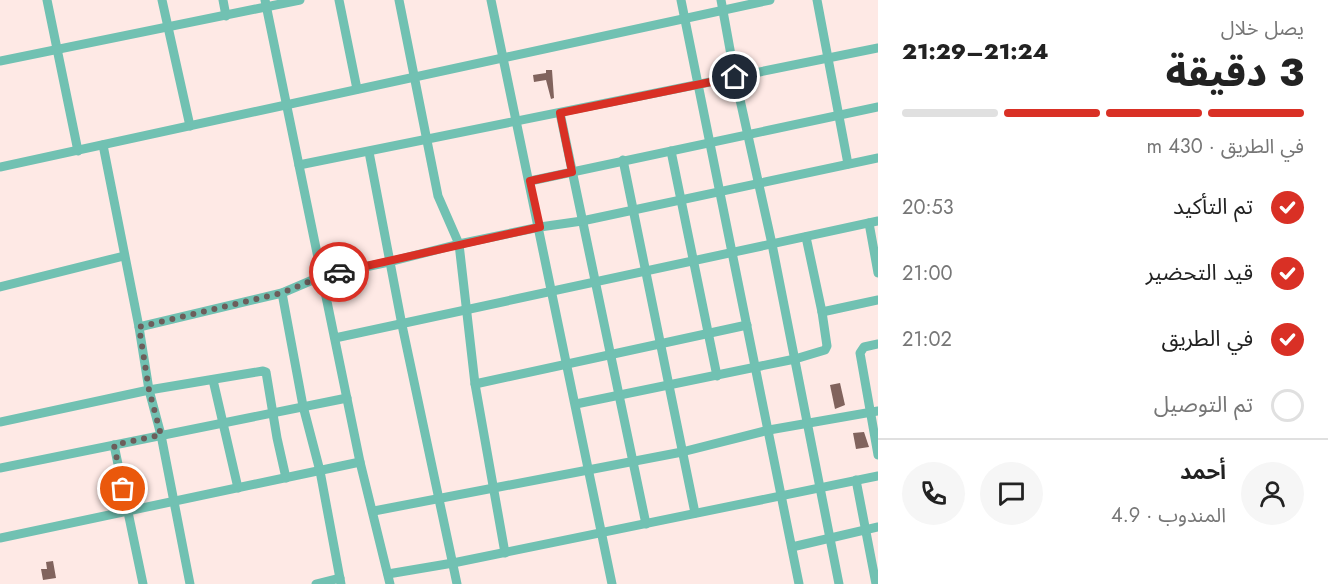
<!DOCTYPE html>
<html lang="ar">
<meta charset="utf-8">
<style>
:root{--surface:#fff;--page:#f6f6f6;--text:#222;--muted:#767676;--line:#e0e0e0;--accent:#d93025}
body{margin:0;font-family:Jost,"Noto Sans Arabic",sans-serif;background:var(--page);color:var(--text);direction:rtl;height:100vh;display:flex;flex-direction:column;font-size:22px;white-space:nowrap}
*{box-sizing:border-box;margin:0}
p{font-size:20px;color:var(--muted)}
.icon{flex:none;width:33px;height:33px;fill:none;stroke:currentColor;stroke-width:2;stroke-linecap:round;stroke-linejoin:round}
.map{position:relative;flex:1;overflow:hidden;direction:ltr}
.details{display:flex;flex-direction:column;background:var(--surface);width:450px}
.details>*{flex:none}
.pin{position:absolute;display:grid;place-items:center;width:51px;height:51px;color:#fff;margin:-26px;border:3px solid #fff;border-radius:50%;box-shadow:0 2px 6px #0007}
.courier{position:absolute;display:grid;place-items:center;width:60px;height:60px;margin:-30px;border:4px solid #d93025;border-radius:50%;background:#fff;color:#222;box-shadow:0 2px 8px #0007}
.summary em{font-style:normal;font-weight:800}
.summary div{display:flex;flex-direction:column-reverse}
.summary{display:flex;align-items:center;justify-content:space-between;height:102px;padding:0 24px}
h1{font-size:39px;font-weight:800;line-height:45px}
.bar{display:grid;grid-template-columns:repeat(4,1fr);gap:9px 6px;align-content:center;height:72px;padding:0 24px}
.bar i{height:8px;border-radius:4px;background:var(--line)}
.bar .selected{background:var(--accent)}
.bar p{grid-column:span 4}
.line{display:flex;align-items:center;gap:15px;padding:0 24px;border-top:2px solid var(--line)}
.line div{flex:1}
.round{display:grid;place-items:center;flex:none;width:63px;height:63px;border-radius:32px;background:var(--page)}
ol{padding:0 24px;list-style:none}
li{display:flex;align-items:center;gap:18px;height:66px}
li p{margin-inline-start:auto}
li .icon{padding:6px;border-radius:50%;background:var(--accent);color:#fff;stroke-width:4}
li:last-child{color:var(--muted)}
li i{width:33px;height:33px;border:3px solid var(--line);border-radius:50%}
main{display:flex;flex:1;min-height:0}
.map>svg:first-child{display:block}
.building{fill:#81635d}
.lines{fill:none;stroke-linecap:round;stroke-linejoin:round}
.minor{stroke:#71c1b2;stroke-width:9}
.done{stroke:#6c5e5b;stroke-width:6;stroke-dasharray:0 10.8}
.route{stroke:#d93025;stroke-width:8}
</style>
<main>
<section class="details">
<div class="summary"><div><h1>3 دقيقة</h1><p>يصل خلال</p></div><em>21:24–21:29</em></div>
<div class="bar"><i class="selected"></i><i class="selected"></i><i class="selected"></i><i></i><p>في الطريق · 430 m</p></div>
<ol>
<li><svg class="icon" aria-label="check" viewBox="0 0 24 24"><path d="M5 12l5 5 9-10"/></svg>تم التأكيد<p>20:53</p></li>
<li><svg class="icon" aria-label="check" viewBox="0 0 24 24"><path d="M5 12l5 5 9-10"/></svg>قيد التحضير<p>21:00</p></li>
<li><svg class="icon" aria-label="check" viewBox="0 0 24 24"><path d="M5 12l5 5 9-10"/></svg>في الطريق<p>21:02</p></li>
<li><i></i>تم التوصيل</li>
</ol>
<div class="line" style="height:108px"><a class="round"><svg class="icon" aria-label="person" viewBox="0 0 24 24"><circle cx="12" cy="8" r="4"/><path d="M4 21q1-7 8-7t8 7"/></svg></a><div><b>أحمد</b><p>المندوب · 4.9</p></div><a class="round"><svg class="icon" aria-label="chat" viewBox="0 0 24 24"><path d="M4 5h16v11H9l-5 4z"/></svg></a><a class="round"><svg class="icon" aria-label="phone" viewBox="0 0 24 24"><path d="M5 4h4l2 5-3 2q2 4 5 5l2-3 5 2v4C11 20 4 13 5 4z"/></svg></a></div>
</section>
<div class="map">
<svg width="878" height="584" viewBox="0 0 878 584">
<rect width="100%" height="100%" fill="#fee9e5"/>
<g class="building">
<polygon points="546,70 552,70 554,98 551,99 546,80 534,82 533,75 546,73"/>
<polygon points="840,383 845,405 835,409 830,385"/>
<polygon points="864,432 869,447 856,449 853,433"/>
<polygon points="53,561 56,578 43,580 41,569 47,569 46,562"/>
</g>
<g class="lines">
<g class="minor">
<polyline points="47,0 78,151"/>
<polyline points="162,0 190,126"/>
<polyline points="223,0 226,16"/>
<polyline points="265,0 360,462 390,584"/>
<polyline points="339,0 357,89"/>
<polyline points="399,0 438,196 459,244 475,384 505,553"/>
<polyline points="491,0 612,584"/>
<polyline points="681,0 799,584"/>
<polyline points="721,0 735,77 772,244 839,584"/>
<polyline points="817,0 848,164"/>
<polyline points="0,61 300,0"/>
<polyline points="560,113 646,524"/>
<polyline points="103,145 139,327 149,390 161,435 190,584"/>
<polyline points="671,151 717,376"/>
<polyline points="369,152 402,325 457,584"/>
<polyline points="623,160 695,513"/>
<polyline points="299,165 878,48"/>
<polyline points="0,167 770,0"/>
<polyline points="530,181 878,107"/>
<polyline points="869,223 878,273"/>
<polyline points="0,287 124,256"/>
<polyline points="282,293 303,406 320,471 341,584"/>
<polyline points="822,312 878,300"/>
<polyline points="139,327 282,293 322,276 389,262 459,244 540,227 582,221 878,158"/>
<polyline points="335,338 878,221"/>
<polyline points="878,344 864,347 860,353 878,455"/>
<polyline points="213,380 238,488"/>
<polyline points="475,384 747,325"/>
<polyline points="576,404 795,359 825,350 827,346 822,312 806,237"/>
<polyline points="0,422 149,390 263,371 266,372 277,438 286,478"/>
<polyline points="114,445 143,584"/>
<polyline points="0,468 347,398"/>
<polyline points="856,480 876,584"/>
<polyline points="374,511 682,452 769,430 878,411"/>
<polyline points="0,538 360,462"/>
<polyline points="792,547 878,527"/>
<polyline points="388,574 453,563 878,476"/>
<polyline points="316,584 340,578"/>
</g>
</g>
<g class="lines">
<polyline class="done" points="123,489 114,445 161,435 149,390 139,327 282,293 322,276 339,272"/>
<polyline class="route" points="339,272 540,227 530,181 572,172 560,113 735,77"/>
</g>
</svg>
<div class="pin" style="left:123px;top:489px;background:#ea580c"><svg class="icon" aria-label="bag" viewBox="0 0 24 24"><path d="M5 8h14l-1 12H6zM9 8a3 3 0 0 1 6 0"/></svg></div>
<div class="pin" style="left:735px;top:77px;background:#1f2937"><svg class="icon" aria-label="home" viewBox="0 0 24 24"><path d="M3 11l9-7 9 7M6 9v11h12V9"/></svg></div>
<div class="courier" style="left:339px;top:272px"><svg class="icon" aria-label="car" viewBox="0 0 24 24"><path d="M5 17H2v-5l4-1 3-4h7l3 4 3 1v5h-3M9 17h6M6 11h13"/><circle cx="7" cy="17" r="2"/><circle cx="17" cy="17" r="2"/></svg></div>
</div>
</main>
